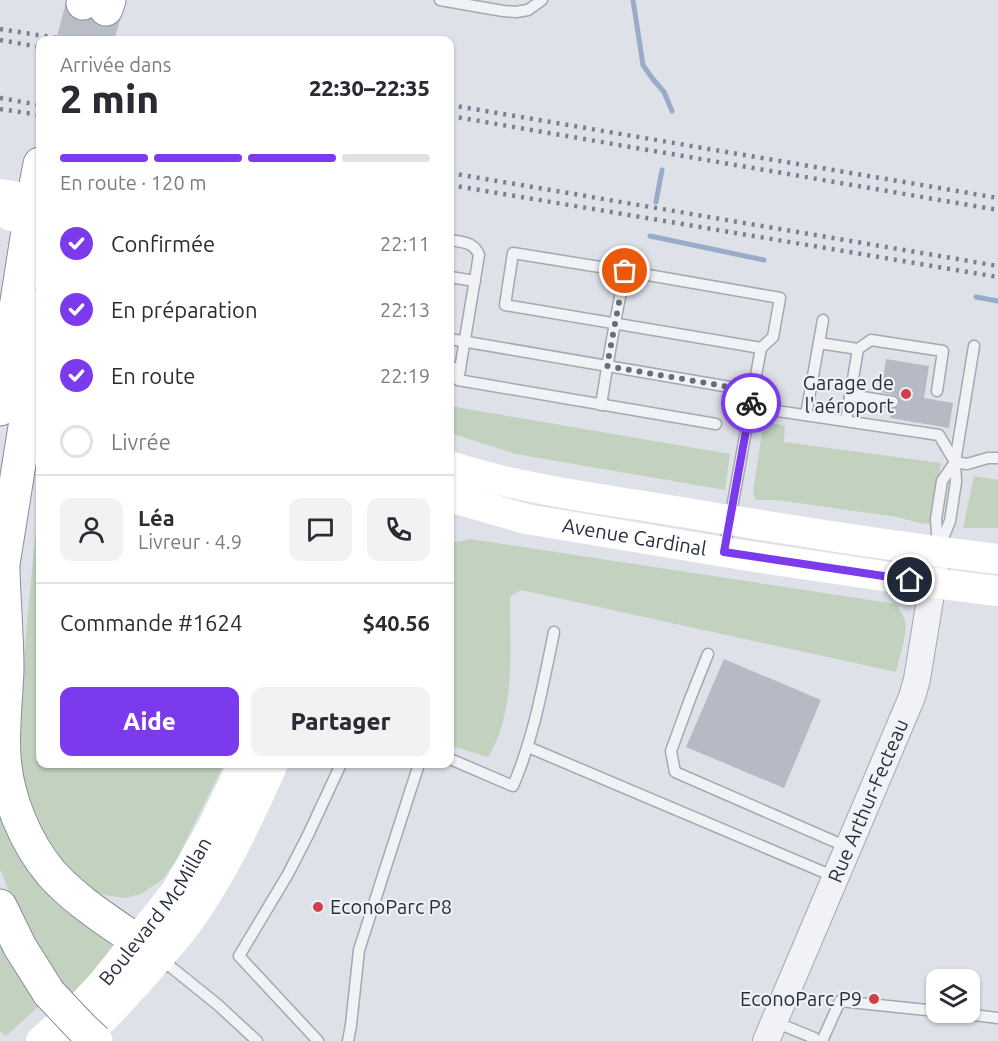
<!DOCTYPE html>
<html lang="fr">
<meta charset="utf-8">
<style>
:root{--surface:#fff;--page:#f2f2f3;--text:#2b2b33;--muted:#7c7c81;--line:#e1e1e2;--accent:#7c3aed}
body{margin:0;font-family:Ubuntu,sans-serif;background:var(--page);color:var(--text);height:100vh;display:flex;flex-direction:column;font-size:22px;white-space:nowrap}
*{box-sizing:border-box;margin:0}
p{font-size:20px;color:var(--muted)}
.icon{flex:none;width:33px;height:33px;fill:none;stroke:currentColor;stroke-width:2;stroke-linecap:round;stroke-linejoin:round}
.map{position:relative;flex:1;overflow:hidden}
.sheet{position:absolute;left:36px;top:36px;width:418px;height:732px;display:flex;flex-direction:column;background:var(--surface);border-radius:12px;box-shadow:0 2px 4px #0004}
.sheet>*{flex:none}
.buttons{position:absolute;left:926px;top:969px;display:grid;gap:12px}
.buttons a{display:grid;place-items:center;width:54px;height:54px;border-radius:12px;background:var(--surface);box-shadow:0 2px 4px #0004;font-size:30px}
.pin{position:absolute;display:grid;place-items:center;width:51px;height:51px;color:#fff;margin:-26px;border:3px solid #fff;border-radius:50%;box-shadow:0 2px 6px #0007}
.courier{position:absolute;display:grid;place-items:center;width:60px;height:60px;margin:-30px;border:4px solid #7c3aed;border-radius:50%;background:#fff;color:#222;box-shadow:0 2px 8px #0007}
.headline em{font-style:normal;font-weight:800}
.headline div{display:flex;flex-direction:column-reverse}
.headline{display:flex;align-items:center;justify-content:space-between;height:102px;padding:0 24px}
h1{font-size:39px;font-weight:800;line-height:45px}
.bar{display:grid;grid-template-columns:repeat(4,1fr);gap:9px 6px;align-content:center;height:72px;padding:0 24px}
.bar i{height:8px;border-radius:4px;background:var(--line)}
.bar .selected{background:var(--accent)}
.bar p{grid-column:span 4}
.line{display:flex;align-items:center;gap:15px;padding:0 24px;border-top:2px solid var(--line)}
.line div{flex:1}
.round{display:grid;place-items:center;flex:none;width:63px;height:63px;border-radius:12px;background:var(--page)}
ol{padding:0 24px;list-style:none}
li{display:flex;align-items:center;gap:18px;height:66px}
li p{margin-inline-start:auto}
li .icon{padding:6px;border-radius:50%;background:var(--accent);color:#fff;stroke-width:4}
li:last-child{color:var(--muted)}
li i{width:33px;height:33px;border:3px solid var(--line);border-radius:50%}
.button{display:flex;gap:12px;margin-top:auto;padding:12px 24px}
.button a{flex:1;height:69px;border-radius:12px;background:var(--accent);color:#fff;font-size:24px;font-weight:800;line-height:69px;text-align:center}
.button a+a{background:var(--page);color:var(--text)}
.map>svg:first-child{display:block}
.green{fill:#c2d2bf}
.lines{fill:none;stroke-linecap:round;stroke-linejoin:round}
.stream{stroke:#98acc9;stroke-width:5}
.building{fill:#b5bac5}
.motorway-tunnel{stroke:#b9bdc6;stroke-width:33;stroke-dasharray:33 16;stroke-linecap:butt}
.service-casing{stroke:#a3a8b2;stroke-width:13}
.tertiary-casing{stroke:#a3a8b2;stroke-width:28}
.motorway-casing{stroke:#858d9f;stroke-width:35}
.service{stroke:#f0f2f6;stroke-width:10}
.tertiary{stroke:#f0f2f6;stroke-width:26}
.secondary{stroke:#fff;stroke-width:30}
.motorway{stroke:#fff;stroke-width:33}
.rail{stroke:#777f92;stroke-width:4.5;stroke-dasharray:3 6;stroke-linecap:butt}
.motorway-bridge-casing{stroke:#858d9f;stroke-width:35;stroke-linecap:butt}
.secondary-bridge{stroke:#fff;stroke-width:30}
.motorway-bridge{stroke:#fff;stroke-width:33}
.done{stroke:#676d7a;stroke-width:6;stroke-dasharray:0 10.8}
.route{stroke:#7c3aed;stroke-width:8}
.poi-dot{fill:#d03f4a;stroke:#edf0f5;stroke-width:2}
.labels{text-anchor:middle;stroke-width:4.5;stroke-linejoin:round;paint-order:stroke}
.poi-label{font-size:20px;fill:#272e3f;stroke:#edf0f5;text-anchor:end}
.street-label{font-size:20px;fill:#272e3f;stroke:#edf0f5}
</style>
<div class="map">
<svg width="998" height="1041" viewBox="0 0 998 1041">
<rect width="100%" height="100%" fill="#dee1e8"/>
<g class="green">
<polygon points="450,406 730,454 725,490 516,454 450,433"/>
<polygon points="769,422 785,426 784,442 941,463 930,524 919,523 897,517 777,500 756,500 753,492 763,425"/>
<polygon points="974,476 998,480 998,528 963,528"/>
<polygon points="40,486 40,764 224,764 177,859 163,879 141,894 125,898 109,896 87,889 67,869 30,815 20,755 23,665"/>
<path d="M 471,539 L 896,604 C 899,609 903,614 905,621 C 908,634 899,658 896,672 L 521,590 L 510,597 C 510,648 516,713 488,757 L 452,746 L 450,739 L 450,543 Z"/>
<polygon points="0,785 113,947 74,1003 22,923 0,869"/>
<polygon points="0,938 39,1006 6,1036 0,1031"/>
</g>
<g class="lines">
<g class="stream">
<polyline points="633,0 643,65 652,78 664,92 672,111"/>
<polyline points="656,202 662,170"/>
<polyline points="650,236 764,260"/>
<polyline points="976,297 998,301"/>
</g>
</g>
<g class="building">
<polygon points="886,359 929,366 924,398 953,403 949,428 890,418 891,409 898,407 900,403 897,396 881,392"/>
<polygon points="724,659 821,700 784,788 686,747"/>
</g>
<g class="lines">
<g class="motorway-tunnel">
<polyline points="73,40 83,3"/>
<polyline points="97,40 106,9"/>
</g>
<g class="service-casing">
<g id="service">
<polyline points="440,0 503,11 516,12 528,10 542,0"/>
<path d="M 450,240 C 462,242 474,242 479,255 L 460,369"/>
<polyline points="625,271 780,298 773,337 761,348"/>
<polyline points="450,277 475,281"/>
<polyline points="450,339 753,391"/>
<polyline points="819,343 858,349 871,340 943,351 937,391"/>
<polyline points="450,367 460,369 458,380 716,424"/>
<polyline points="850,395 893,402"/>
<path d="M 601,405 C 608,360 616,316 625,271 L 513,253 L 505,305 L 761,348 L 724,552"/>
<polyline points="750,407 939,435 955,462 967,464 988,458 998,458"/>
<polyline points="806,415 823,320"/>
<polyline points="846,421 858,349"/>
<polyline points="938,547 936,519 942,481 955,462"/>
<polyline points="939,548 950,521 956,482 955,462 974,346"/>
<polyline points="708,654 690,699 671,751 675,772 847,847"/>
<polyline points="528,747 835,877"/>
<path d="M 450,759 L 513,786 C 534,737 543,685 554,632"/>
<polyline points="161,959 218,1005 257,1041"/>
<polyline points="949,1012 998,1018"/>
<polyline points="775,1022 814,1038 814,1041"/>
<polyline points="318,1041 239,956 288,874 308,835 341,764"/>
<polyline points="348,1041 351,1025 359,950 419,764"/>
<polyline points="822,1041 840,1001 936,1011"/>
</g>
</g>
<g class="tertiary-casing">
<g id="tertiary">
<path id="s1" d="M 766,1041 L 912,697 L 917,679 L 936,563"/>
</g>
</g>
<g class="motorway-casing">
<g id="motorway">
<polyline points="83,3 84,0"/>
<polyline points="106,9 109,0"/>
<polyline points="0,409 32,206 40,164"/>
<path d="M 3,570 C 4,603 7,637 7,670 C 6,699 2,728 4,757 C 7,798 25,842 51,873 C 80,906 124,930 159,957"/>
<polyline points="0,583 27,414 40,305"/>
<polyline points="0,906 20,947 49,993"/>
</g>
</g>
<use href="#service" class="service"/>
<use href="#tertiary" class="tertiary"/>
<g class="secondary">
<polyline points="0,194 14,196"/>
<path d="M 450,466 C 521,489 595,498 669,510 C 778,528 888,546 998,559"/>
<path id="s2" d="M 450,497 L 526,519 L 742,555 L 910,580 L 998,591"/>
<path id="s3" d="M 41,1041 L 83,1004 L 102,984 L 159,913 L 177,890 L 211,830 L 243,764"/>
<path d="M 80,1041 C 107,1016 132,989 156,961 C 168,947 181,933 191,918 C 225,870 249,817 273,764"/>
</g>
<use href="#motorway" class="motorway"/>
<g class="rail">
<polyline points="0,29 69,40"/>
<polyline points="0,40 40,47"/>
<polyline points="0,98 40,105"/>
<polyline points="450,105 998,198"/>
<polyline points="0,109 40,115"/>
<polyline points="450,116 998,210"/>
<polyline points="450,173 998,266"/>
<polyline points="450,185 998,277"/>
</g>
<g class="motorway-bridge-casing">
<polyline id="motorway-bridge" points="49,993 82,1028 96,1041"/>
</g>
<polyline class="secondary-bridge" points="11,216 40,223"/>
<use href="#motorway-bridge" class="motorway-bridge"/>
</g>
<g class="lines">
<polyline class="done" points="625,271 607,366 753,391 751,403"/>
<polyline class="route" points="751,403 724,552 910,580"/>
</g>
<g class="poi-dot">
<circle cx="906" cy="394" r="6"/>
<circle cx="318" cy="907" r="6"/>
<circle cx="874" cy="999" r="6"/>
</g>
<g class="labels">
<g class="poi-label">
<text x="894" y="390">Garage de<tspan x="894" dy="23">l'aéroport</tspan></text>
<text x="330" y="914" text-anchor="start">EconoParc P8</text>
<text x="862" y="1006">EconoParc P9</text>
</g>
<g class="street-label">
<text dy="7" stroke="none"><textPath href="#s2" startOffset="189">Avenue Cardinal</textPath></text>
<text dy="7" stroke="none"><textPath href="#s1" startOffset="261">Rue Arthur-Fecteau</textPath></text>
<text dy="7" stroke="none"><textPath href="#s3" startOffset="174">Boulevard McMillan</textPath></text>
</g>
</g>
</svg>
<div class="buttons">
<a><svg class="icon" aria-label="layers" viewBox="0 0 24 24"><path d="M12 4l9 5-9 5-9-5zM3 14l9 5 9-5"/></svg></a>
</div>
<div class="pin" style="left:625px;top:271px;background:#ea580c"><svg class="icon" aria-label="bag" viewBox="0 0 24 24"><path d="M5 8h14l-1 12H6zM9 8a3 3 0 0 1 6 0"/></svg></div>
<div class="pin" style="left:910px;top:580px;background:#1f2937"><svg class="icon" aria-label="home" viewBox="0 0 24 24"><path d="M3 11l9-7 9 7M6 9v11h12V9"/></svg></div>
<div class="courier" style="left:751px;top:403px"><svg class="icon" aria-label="bike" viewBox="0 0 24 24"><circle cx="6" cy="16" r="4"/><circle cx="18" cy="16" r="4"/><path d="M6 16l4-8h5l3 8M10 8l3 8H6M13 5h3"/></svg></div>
<section class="sheet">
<div class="headline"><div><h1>2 min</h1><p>Arrivée dans</p></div><em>22:30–22:35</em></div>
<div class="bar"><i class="selected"></i><i class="selected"></i><i class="selected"></i><i></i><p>En route · 120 m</p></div>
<ol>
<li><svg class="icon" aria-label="check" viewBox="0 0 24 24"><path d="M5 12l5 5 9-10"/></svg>Confirmée<p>22:11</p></li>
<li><svg class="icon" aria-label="check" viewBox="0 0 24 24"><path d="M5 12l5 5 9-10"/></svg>En préparation<p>22:13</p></li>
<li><svg class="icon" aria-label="check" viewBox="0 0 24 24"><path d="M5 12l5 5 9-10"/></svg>En route<p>22:19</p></li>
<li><i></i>Livrée</li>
</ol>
<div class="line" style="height:108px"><a class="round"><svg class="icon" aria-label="person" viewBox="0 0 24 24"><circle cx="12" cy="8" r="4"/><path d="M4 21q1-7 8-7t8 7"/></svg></a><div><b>Léa</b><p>Livreur · 4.9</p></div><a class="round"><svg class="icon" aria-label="chat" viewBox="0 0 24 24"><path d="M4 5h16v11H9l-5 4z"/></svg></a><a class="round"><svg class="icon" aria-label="phone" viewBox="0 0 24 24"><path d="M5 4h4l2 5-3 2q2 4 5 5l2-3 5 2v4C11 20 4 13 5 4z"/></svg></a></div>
<div class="line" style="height:78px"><div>Commande #1624</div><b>$40.56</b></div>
<div class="button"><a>Aide</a><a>Partager</a></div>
</section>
</div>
